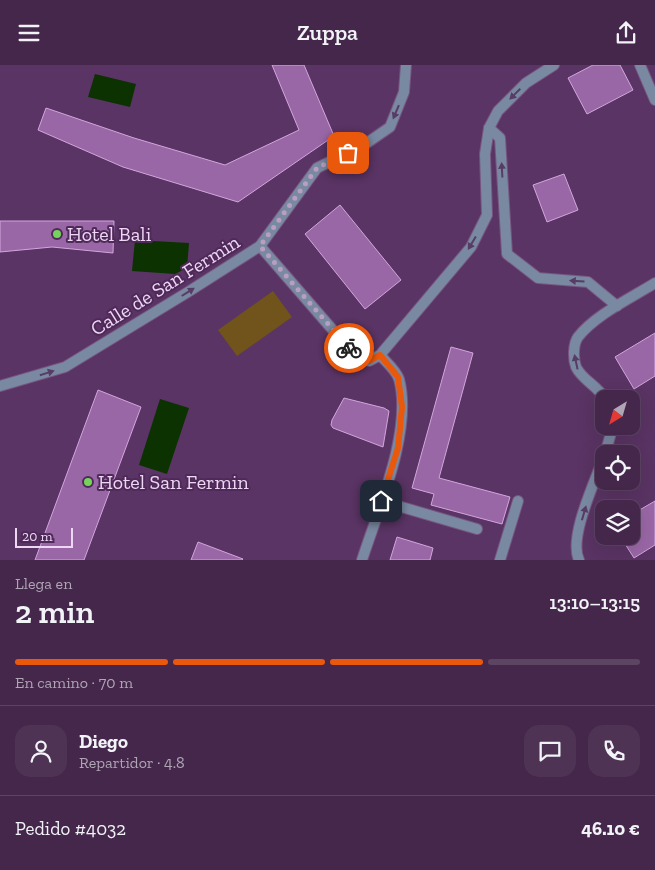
<!DOCTYPE html>
<html lang="es">
<meta charset="utf-8">
<style>
:root{--surface:#44274b;--page:#4e3355;--text:#f1f3f6;--muted:#afa5b5;--line:#5c4463;--accent:#ea580c}
body{margin:0;font-family:"Zilla Slab",serif;background:var(--page);color:var(--text);height:100vh;display:flex;flex-direction:column;font-size:19px;white-space:nowrap}
*{box-sizing:border-box;margin:0}
p{font-size:16px;color:var(--muted)}
.icon{flex:none;width:28px;height:28px;fill:none;stroke:currentColor;stroke-width:2;stroke-linecap:round;stroke-linejoin:round}
.map{position:relative;height:495px;overflow:hidden}
.panel{display:flex;flex-direction:column;background:var(--surface);flex:1}
.panel>*{flex:none}
.needle{width:32px;rotate:217deg}
.fabs{position:absolute;left:595px;top:325px;display:grid;gap:10px}
.fabs a{display:grid;place-items:center;width:45px;height:45px;border-radius:10px;background:var(--surface);box-shadow:0 5px 20px #0002,0 0 0 1px var(--line);font-size:25px}
.scale{position:absolute;left:15px;bottom:12px;width:58px;box-sizing:border-box;padding-left:5px;border:2px solid #edd7f3;border-top:0;font-size:14px;line-height:18px;white-space:nowrap;color:#edd7f3;-webkit-text-stroke:4px #4f2959;paint-order:stroke}
.pin{position:absolute;display:grid;place-items:center;width:42px;height:42px;color:#fff;margin:-21px;border-radius:10px;box-shadow:0 2px 8px #0006}
.courier{position:absolute;display:grid;place-items:center;width:50px;height:50px;margin:-25px;border:4px solid #ea580c;border-radius:50%;background:#fff;color:#222;box-shadow:0 1px 6px #0007}
.head em{font-style:normal;font-weight:600}
.head div{display:flex;flex-direction:column-reverse}
.head{display:flex;align-items:center;justify-content:space-between;height:85px;padding:0 15px}
h1{font-size:32px;font-weight:600;line-height:38px}
.bar{display:grid;grid-template-columns:repeat(4,1fr);gap:8px 5px;align-content:center;height:60px;padding:0 15px}
.bar i{height:6px;border-radius:4px;background:var(--line)}
.bar .selected{background:var(--accent)}
.bar p{grid-column:span 4}
.line{display:flex;align-items:center;gap:12px;padding:0 15px;border-top:1px solid var(--line)}
.line div{flex:1}
.round{display:grid;place-items:center;flex:none;width:52px;height:52px;border-radius:15px;background:var(--page)}
header{display:flex;justify-content:space-between;align-items:center;height:65px;padding:0 15px;background:var(--surface);font-size:22px;font-weight:600}
.map>svg:first-child{display:block}
.green{fill:#71531c}
.water{fill:#0c3201}
.building{fill:#9a67a6;stroke:#d2a6dd}
.lines{fill:none;stroke-linecap:round;stroke-linejoin:round}
.lane-casing{stroke:#775581;stroke-width:12}
.street-casing{stroke:#775581;stroke-width:12}
.lane{stroke:#7989a1;stroke-width:10}
.street{stroke:#7989a1;stroke-width:10}
.oneway{fill:#573c67}
.done{stroke:#ba9ec1;stroke-width:5;stroke-dasharray:0 9}
.route{stroke:#ea580c;stroke-width:6}
.poi-dot{fill:#75d25b;stroke:#4f2959;stroke-width:2}
.labels{text-anchor:middle;stroke-width:4;stroke-linejoin:round;paint-order:stroke}
.poi-label{font-size:20px;fill:#edd7f3;stroke:#4f2959;text-anchor:start}
.street-label{font-size:20px;fill:#edd7f3;stroke:#4f2959}
</style>
<header><svg class="icon" aria-label="menu" viewBox="0 0 24 24"><path d="M4 6h16M4 12h16M4 18h16"/></svg>Zuppa<svg class="icon" aria-label="share" viewBox="0 0 24 24"><path d="M12 15V3M7 8l5-5 5 5M5 13v7h14v-7"/></svg></header>
<div class="map">
<svg width="655" height="495" viewBox="0 0 655 495">
<rect width="100%" height="100%" fill="#5a3464"/>
<polygon class="green" points="273,226 292,252 237,291 218,265"/>
<g class="water">
<polygon points="95,9 136,19 130,42 88,32"/>
<polygon points="135,175 189,178 187,203 175,209 132,206"/>
<polygon points="160,334 189,343 167,409 139,400"/>
</g>
<g class="building">
<polygon points="272,0 304,0 334,71 238,137 123,102 38,65 46,43 134,73 225,100 299,65"/>
<polygon points="593,0 620,0 633,25 587,49 568,13"/>
<polygon points="564,109 578,145 547,157 533,120"/>
<polygon points="340,140 401,215 365,244 305,169"/>
<polygon points="0,156 114,156 113,188 52,182 0,187"/>
<polygon points="655,268 655,311 634,324 615,292"/>
<polygon points="451,282 473,288 439,413 510,432 502,459 431,440 434,429 412,423"/>
<polygon points="98,325 141,342 84,495 35,495"/>
<polygon points="344,333 384,343 389,346 383,382 333,363 331,360 332,355"/>
<polygon points="655,436 655,480 634,493 620,471 631,471 631,450"/>
<polygon points="397,472 433,483 430,495 390,495"/>
<polygon points="198,477 243,494 242,495 191,495"/>
</g>
<g class="lines">
<g class="lane-casing">
<g id="lane">
<polyline points="640,0 655,35"/>
<polyline points="381,436 477,464"/>
<polyline points="500,495 518,436"/>
</g>
</g>
<g class="street-casing">
<g id="street">
<polyline points="489,63 500,73 507,189 538,213 588,217 617,241"/>
<polyline points="260,181 351,286 369,296 380,290 471,182 487,150 485,89 489,63 498,46 526,18 554,0"/>
<polyline points="0,321 65,302 188,227 260,181 317,103 364,80 390,62 404,27 406,0"/>
<path d="M 605,334 C 598,321 582,315 576,302 C 573,294 573,279 578,272 C 595,250 631,233 655,218"/>
<polyline points="605,389 613,361"/>
<path d="M 362,495 C 378,445 413,365 399,314 C 396,305 385,296 380,290"/>
<path d="M 579,495 C 568,472 596,415 604,391"/>
</g>
</g>
<use href="#lane" class="lane"/>
<use href="#street" class="street"/>
</g>
<defs><path id="oneway-solid" d="M-6-.8H1V-3.2L6.5 0L1 3.2V.8H-6Z" transform="scale(1.25)"/></defs>
<g class="oneway">
<use href="#oneway-solid" transform="translate(515 29) rotate(135)"/>
<use href="#oneway-solid" transform="translate(396 47) rotate(113)"/>
<use href="#oneway-solid" transform="translate(502 105) rotate(-93)"/>
<use href="#oneway-solid" transform="translate(472 178) rotate(121)"/>
<use href="#oneway-solid" transform="translate(577 216) rotate(-176)"/>
<use href="#oneway-solid" transform="translate(188 227) rotate(-32)"/>
<use href="#oneway-solid" transform="translate(576 297) rotate(-102)"/>
<use href="#oneway-solid" transform="translate(47 308) rotate(-17)"/>
<use href="#oneway-solid" transform="translate(584 448) rotate(-74)"/>
</g>
<g class="lines">
<polyline class="done" points="348,88 317,103 260,181 349,283"/>
<polyline class="route" points="349,283 369,296 380,290 398,312 402,342 398,383 381,436"/>
</g>
<g class="poi-dot">
<circle cx="57" cy="169" r="5"/>
<circle cx="88" cy="417" r="5"/>
</g>
<g class="labels">
<g class="poi-label">
<text x="67" y="176">Hotel Bali</text>
<text x="98" y="424">Hotel San Fermin</text>
</g>
<g class="street-label">
<text transform="translate(165 220) rotate(-32)" y="7">Calle de San Fermin</text>
</g>
</g>
</svg>
<div class="fabs">
<a><svg class="needle" viewBox="-14 -14 28 28"><path d="M0-13l5 13h-10z" fill="#e53935"/><path d="M0 13l5-13h-10z" fill="#afa5b5"/></svg></a>
<a><svg class="icon" aria-label="locate" viewBox="0 0 24 24"><circle cx="12" cy="12" r="6"/><path d="M12 2v4M12 18v4M2 12h4M18 12h4"/></svg></a>
<a><svg class="icon" aria-label="layers" viewBox="0 0 24 24"><path d="M12 4l9 5-9 5-9-5zM3 14l9 5 9-5"/></svg></a>
</div>
<div class="scale">20 m</div>
<div class="pin" style="left:348px;top:88px;background:#ea580c"><svg class="icon" aria-label="bag" viewBox="0 0 24 24"><path d="M5 8h14l-1 12H6zM9 8a3 3 0 0 1 6 0"/></svg></div>
<div class="pin" style="left:381px;top:436px;background:#1f2937"><svg class="icon" aria-label="home" viewBox="0 0 24 24"><path d="M3 11l9-7 9 7M6 9v11h12V9"/></svg></div>
<div class="courier" style="left:349px;top:283px"><svg class="icon" aria-label="bike" viewBox="0 0 24 24"><circle cx="6" cy="16" r="4"/><circle cx="18" cy="16" r="4"/><path d="M6 16l4-8h5l3 8M10 8l3 8H6M13 5h3"/></svg></div>
</div>
<section class="panel">
<div class="head"><div><h1>2 min</h1><p>Llega en</p></div><em>13:10–13:15</em></div>
<div class="bar"><i class="selected"></i><i class="selected"></i><i class="selected"></i><i></i><p>En camino · 70 m</p></div>
<div class="line" style="height:90px"><a class="round"><svg class="icon" aria-label="person" viewBox="0 0 24 24"><circle cx="12" cy="8" r="4"/><path d="M4 21q1-7 8-7t8 7"/></svg></a><div><b>Diego</b><p>Repartidor · 4.8</p></div><a class="round"><svg class="icon" aria-label="chat" viewBox="0 0 24 24"><path d="M4 5h16v11H9l-5 4z"/></svg></a><a class="round"><svg class="icon" aria-label="phone" viewBox="0 0 24 24"><path d="M5 4h4l2 5-3 2q2 4 5 5l2-3 5 2v4C11 20 4 13 5 4z"/></svg></a></div>
<div class="line" style="height:65px"><div>Pedido #4032</div><b>46.10 €</b></div>
</section>
